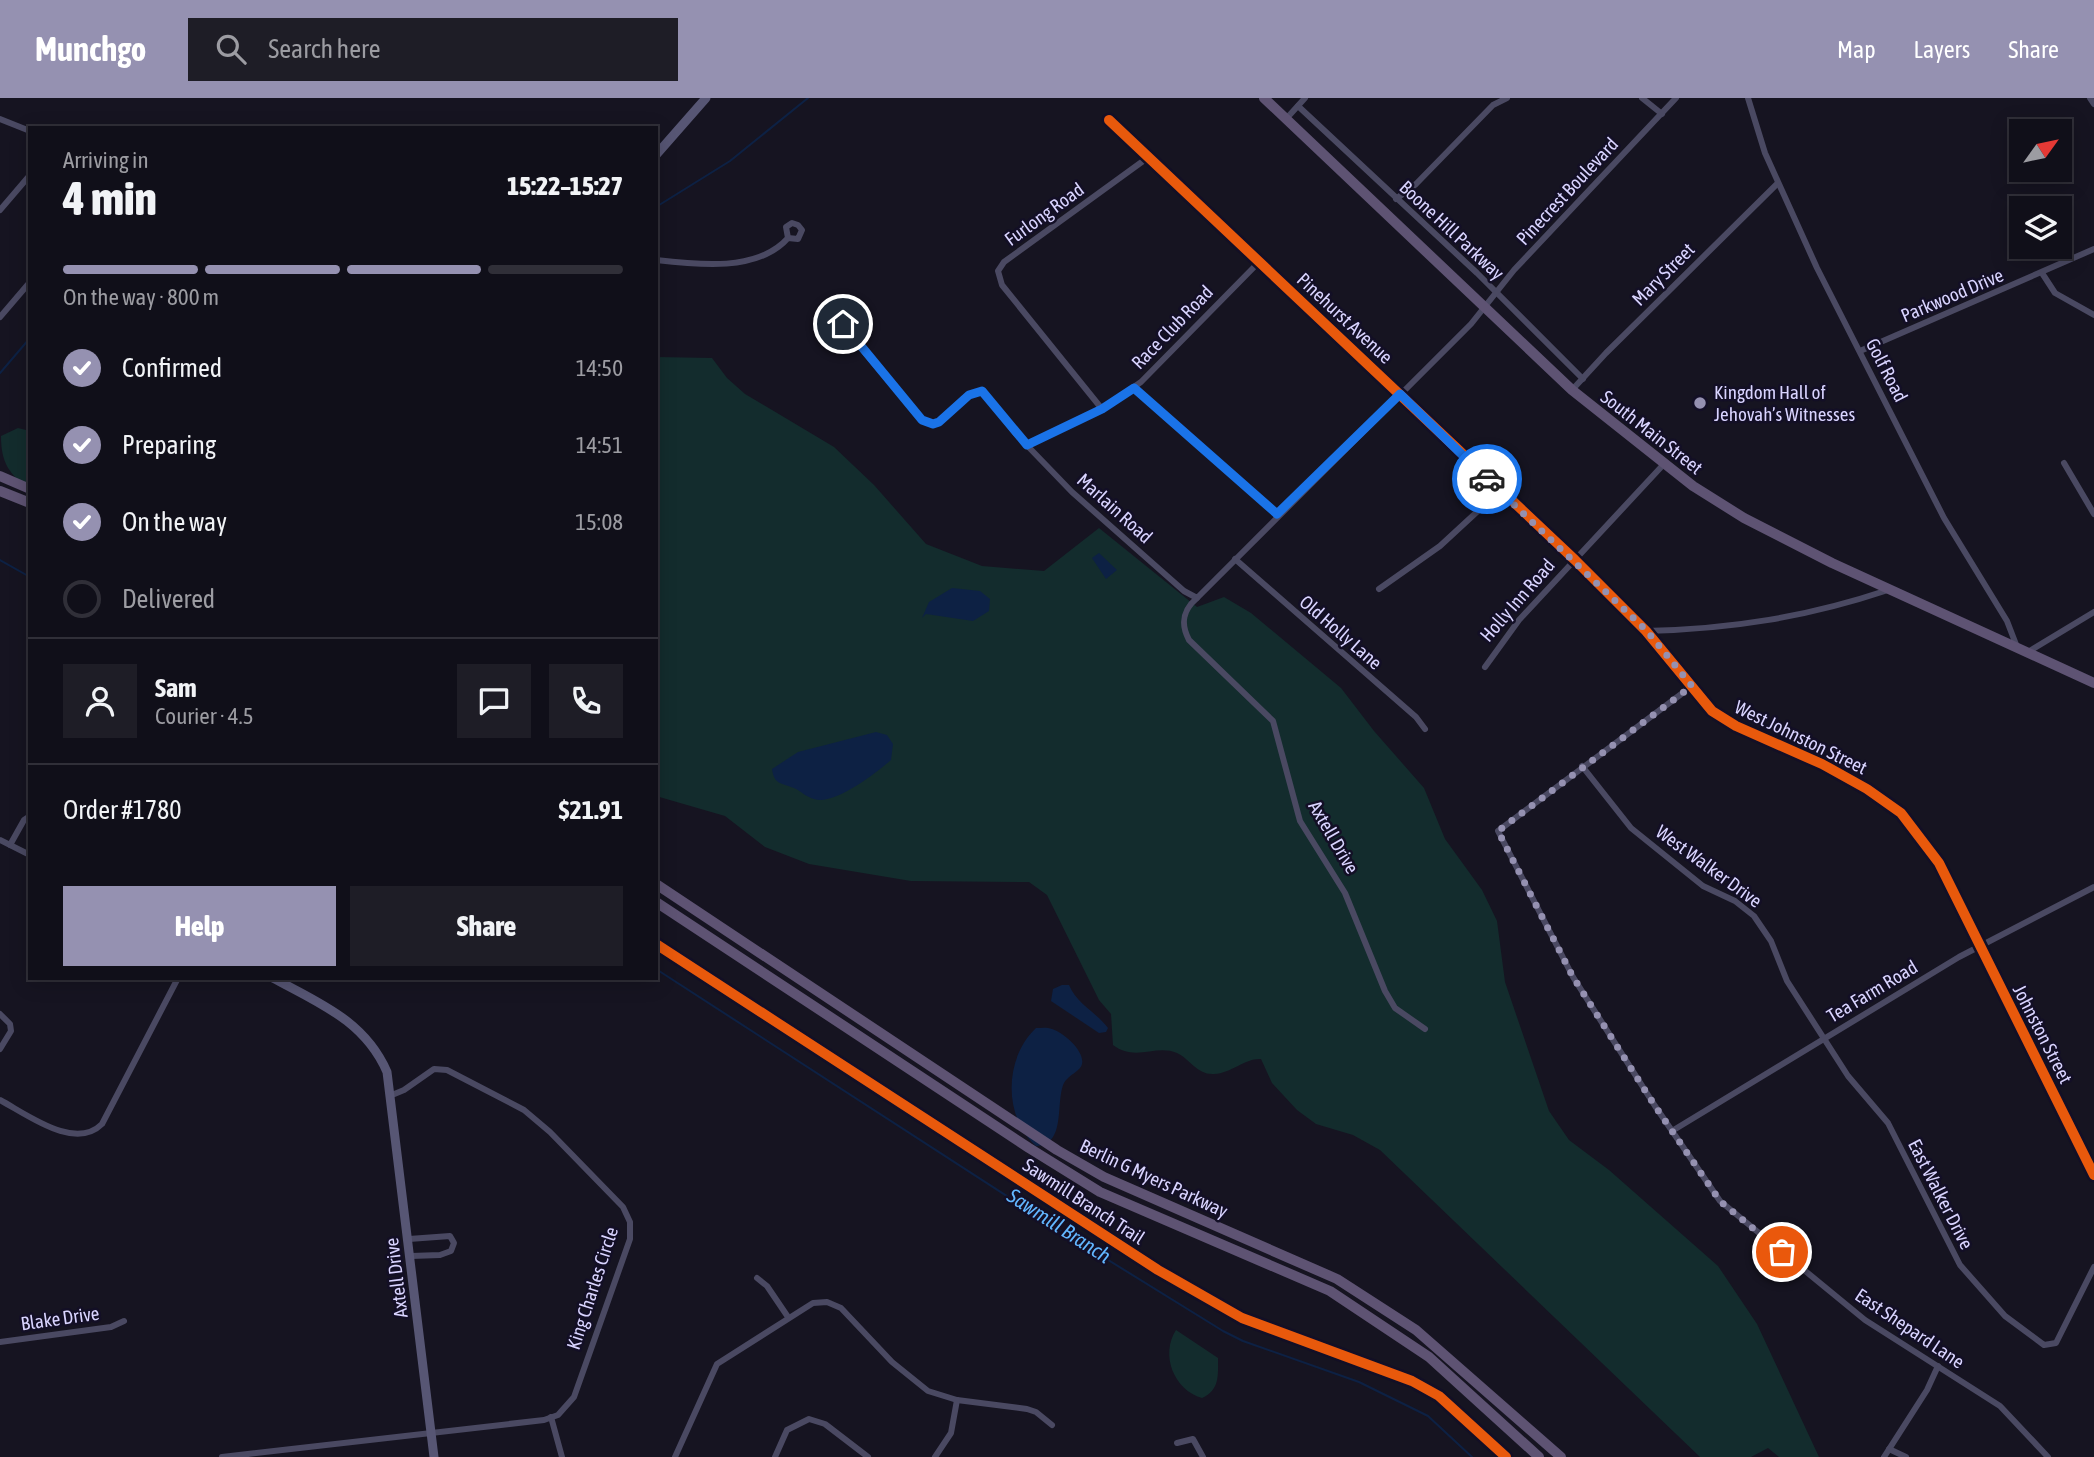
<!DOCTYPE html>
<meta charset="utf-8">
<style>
:root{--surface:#100f19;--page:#1e1d26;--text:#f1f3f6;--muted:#9c9ca2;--line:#302f38;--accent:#9591b1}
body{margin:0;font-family:"Asap Condensed",sans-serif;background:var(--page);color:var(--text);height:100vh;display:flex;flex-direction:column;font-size:26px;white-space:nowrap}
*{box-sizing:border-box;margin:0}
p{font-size:23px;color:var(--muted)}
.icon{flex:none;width:38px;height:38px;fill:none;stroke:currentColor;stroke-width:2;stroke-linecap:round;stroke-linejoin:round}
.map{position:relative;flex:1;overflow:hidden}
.side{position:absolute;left:28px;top:28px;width:630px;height:854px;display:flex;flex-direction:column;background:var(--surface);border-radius:0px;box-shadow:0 4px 18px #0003,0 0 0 2px var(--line)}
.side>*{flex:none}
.needle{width:46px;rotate:57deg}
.buttons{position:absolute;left:2009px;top:21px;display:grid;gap:14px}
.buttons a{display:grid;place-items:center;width:63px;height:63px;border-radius:0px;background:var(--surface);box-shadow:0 4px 18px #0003,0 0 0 2px var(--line);font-size:35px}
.pin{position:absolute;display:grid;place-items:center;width:60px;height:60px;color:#fff;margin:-30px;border:4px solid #fff;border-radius:50%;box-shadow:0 2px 7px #0007}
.courier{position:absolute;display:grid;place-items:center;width:70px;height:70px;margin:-35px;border:5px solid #1a73e8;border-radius:50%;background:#fff;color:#222;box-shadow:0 2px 9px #0007}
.summary em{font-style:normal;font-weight:800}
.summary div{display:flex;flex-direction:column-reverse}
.summary{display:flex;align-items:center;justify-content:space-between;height:119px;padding:0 35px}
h1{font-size:46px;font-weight:800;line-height:52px}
.bar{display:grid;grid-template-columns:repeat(4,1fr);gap:10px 7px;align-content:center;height:84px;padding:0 35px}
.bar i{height:9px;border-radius:5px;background:var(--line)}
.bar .on{background:var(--accent)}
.bar p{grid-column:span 4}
.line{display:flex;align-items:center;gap:18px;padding:0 35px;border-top:2px solid var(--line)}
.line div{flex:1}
.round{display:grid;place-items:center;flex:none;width:74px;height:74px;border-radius:0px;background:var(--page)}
ol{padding:0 35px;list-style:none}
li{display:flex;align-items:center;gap:21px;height:77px}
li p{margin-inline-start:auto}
li .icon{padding:7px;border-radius:50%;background:var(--accent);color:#fff;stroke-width:4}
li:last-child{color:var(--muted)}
li i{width:38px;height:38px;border:4px solid var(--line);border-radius:50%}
.button{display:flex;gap:14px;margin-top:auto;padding:14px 35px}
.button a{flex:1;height:80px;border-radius:0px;background:var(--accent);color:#fff;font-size:28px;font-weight:800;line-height:80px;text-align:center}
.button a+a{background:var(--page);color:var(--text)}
header{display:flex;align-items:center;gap:42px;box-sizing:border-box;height:98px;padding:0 35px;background:var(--accent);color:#fff}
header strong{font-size:33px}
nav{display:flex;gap:38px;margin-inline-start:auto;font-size:24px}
.search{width:490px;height:63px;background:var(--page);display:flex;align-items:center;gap:18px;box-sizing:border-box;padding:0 24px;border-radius:0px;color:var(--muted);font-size:26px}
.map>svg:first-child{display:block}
.green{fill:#132c2d}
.water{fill:#0d2144}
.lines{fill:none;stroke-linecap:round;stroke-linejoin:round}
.stream{stroke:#0d2144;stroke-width:2}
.street{stroke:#4a4962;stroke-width:6}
.secondary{stroke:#575674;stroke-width:9}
.primary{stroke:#5e5373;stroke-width:10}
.cycleway-casing{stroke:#130f26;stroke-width:15}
.cycleway{stroke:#e8590c;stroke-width:10}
.done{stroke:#9591b1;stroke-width:7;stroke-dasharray:0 12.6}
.route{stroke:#1a73e8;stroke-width:9}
.poi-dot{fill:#9591b1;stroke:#130f26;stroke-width:2.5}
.labels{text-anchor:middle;stroke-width:5;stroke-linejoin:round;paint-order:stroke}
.street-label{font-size:19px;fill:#d9d4ff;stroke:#130f26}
.poi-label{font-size:19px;fill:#d9d4ff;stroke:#130f26;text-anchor:start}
.water-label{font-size:21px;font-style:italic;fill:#62b6ff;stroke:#130f26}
</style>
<header>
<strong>Munchgo</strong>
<div class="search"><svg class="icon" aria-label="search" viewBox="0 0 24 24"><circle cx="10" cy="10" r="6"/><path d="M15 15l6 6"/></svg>Search here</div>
<nav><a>Map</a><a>Layers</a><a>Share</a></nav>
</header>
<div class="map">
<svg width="2094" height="1359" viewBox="0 0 2094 1359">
<rect width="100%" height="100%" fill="#161421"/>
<g class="green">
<path d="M 656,259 L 712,260 L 727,280 L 745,296 L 834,349 L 874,387 L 926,446 L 982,468 L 1044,473 L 1099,430 L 1197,509 L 1224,499 L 1251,515 L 1341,590 L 1374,633 L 1424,690 L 1445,741 L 1482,792 L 1497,823 L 1505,884 L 1549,1013 L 1569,1042 L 1609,1072 L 1718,1168 L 1757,1226 L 1819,1359 L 1779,1359 L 1768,1350 L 1751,1359 L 1700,1359 L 1380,1052 L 1353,1037 L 1316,1026 L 1297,1012 L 1272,985 L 1261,961 C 1245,960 1232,975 1214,976 C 1197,977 1190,961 1177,955 C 1156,946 1135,964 1113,947 L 1111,916 L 1099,902 L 1047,797 L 1029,784 L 911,783 L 809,766 L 765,749 L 725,718 L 656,698 Z"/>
<path d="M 18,330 L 30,333 L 30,392 C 9,376 1,365 1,338 Z"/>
<path d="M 1176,1232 L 1218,1260 C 1218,1277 1220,1292 1202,1300 C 1174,1292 1160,1257 1176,1232 Z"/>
</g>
<g class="water">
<polygon points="1099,455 1117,472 1106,481 1092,460"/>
<polygon points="952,490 980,493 990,501 989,513 973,523 926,516 922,520 929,504"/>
<path d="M 876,634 L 887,637 L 893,646 L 891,662 C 876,675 834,708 814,701 C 806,699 801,693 794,690 C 782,685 774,687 772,671 L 798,654 Z"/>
<path d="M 1062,887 L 1069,887 C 1077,906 1096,914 1108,930 L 1106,934 L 1099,935 L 1051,903 L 1053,891 Z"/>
<path d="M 1036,930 C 1041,930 1047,929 1052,931 C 1063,934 1085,953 1082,966 C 1081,973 1068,977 1064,985 C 1055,1004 1067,1047 1036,1048 C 1003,1019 1004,960 1036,930 Z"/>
</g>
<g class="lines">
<g class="stream">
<polyline points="656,109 730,63 808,0"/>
<polyline points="0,275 30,240"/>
<polyline points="0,462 30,479"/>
<polyline points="656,871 1050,1126 1223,1233 1243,1243 1359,1284 1428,1318 1472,1359"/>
</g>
<g class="street">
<polyline points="1642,0 1662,16"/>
<polyline points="1748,0 1765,55 1817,170 1944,420 2007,523 2017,549"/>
<polyline points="2090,0 2094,6"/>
<polyline points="1298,8 1477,175 1583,281"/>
<polyline points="0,21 30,33"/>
<polyline points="1286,21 1305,0"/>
<polyline points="1109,22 1575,462 1646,533 1712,613 1736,628 1822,666 1867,691 1901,715 1939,765 2094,1077"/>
<polyline points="1396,101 1416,86 1493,7 1507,0"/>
<polyline points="0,112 30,77"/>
<path d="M 656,162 C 698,167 758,174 788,140 L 798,141 L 802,132 L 798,127 L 792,125 L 786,129 L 788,140"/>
<polyline points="2042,175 2055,195 2094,217"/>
<polyline points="0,219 30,184"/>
<polyline points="838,223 922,322 933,326 939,324 969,297 982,293 1015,335 1072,394 1184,493 1197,500 1471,226 1514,172 1676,0"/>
<polyline points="1860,253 2094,151"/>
<polyline points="1134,290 1277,416"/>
<polyline points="1572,292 1606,255 1778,85"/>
<polyline points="1102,311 1002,187 998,173 1004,164 1150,58"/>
<polyline points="1027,347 1102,311 1141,284 1260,163"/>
<polyline points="2064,365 2094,416"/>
<polyline points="1235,461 1416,619 1425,631"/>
<polyline points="1379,491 1440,448 1492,400 1496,389"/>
<path d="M 1197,500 C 1183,512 1180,525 1189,542 L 1273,623 L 1300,723 L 1345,795 L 1385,893 L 1395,910 L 1425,931"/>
<path d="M 1646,533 C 1732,531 1807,519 1888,492"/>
<polyline points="2028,554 2094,514"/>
<polyline points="1485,569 1519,522 1663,367"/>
<polyline points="1692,588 1498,733 1573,879 1655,1008 1720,1103 1865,1222 2000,1308 2048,1359"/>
<polyline points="1582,668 1631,730 1703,788 1735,803 1754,818 1771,843 1787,883 1848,978 1888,1025 1960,1167 2005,1218 2044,1247 2056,1245 2094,1169"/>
<polyline points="0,742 30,757"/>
<polyline points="10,747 24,722 30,718"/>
<polyline points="0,916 10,926 11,933 0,951"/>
<path d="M 0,1002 C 28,1017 75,1053 102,1026 L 178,880"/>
<polyline points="1672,1033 1959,859 2094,789"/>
<polyline points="409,1141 450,1138 454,1145 451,1153 440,1157 411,1158"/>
<polyline points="757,1180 767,1188 788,1219"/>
<polyline points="0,1244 111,1229 124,1223"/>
<polyline points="551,1319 562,1359"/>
<polyline points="1177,1345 1193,1341 1203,1359"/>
<polyline points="1889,1351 1906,1359"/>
<polyline points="222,1359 544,1322 558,1317 574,1299 630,1141 630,1124 623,1109 550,1034 524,1012 447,972 434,971 404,992 392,997"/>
<polyline points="675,1359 717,1266 813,1205 827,1204 841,1210 892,1264 928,1293 957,1302 1027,1311 1036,1314 1052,1327"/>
<polyline points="775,1359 787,1332 809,1321 825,1326 868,1359"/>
<polyline points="935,1359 951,1335 957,1302"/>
<polyline points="1884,1359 1927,1292 1938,1268"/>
</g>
<g class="secondary">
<polyline points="656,57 706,0"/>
<path d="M 273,880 C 319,905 365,923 387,974 L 434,1359"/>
</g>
<g class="primary">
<polyline points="1264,0 1572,292 1693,388 1744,420 1832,465 2094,585"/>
<polyline points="0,378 30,391"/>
<polyline points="0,393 30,405"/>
<polyline points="656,786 1057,1052 1104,1079 1337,1181 1416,1232 1561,1359"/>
<polyline points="656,804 1029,1050 1100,1094 1330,1193 1429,1259 1539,1359"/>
</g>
<g class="cycleway-casing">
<g id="cycleway">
<polyline points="1109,22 1575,462 1646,533 1712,613 1736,628 1822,666 1867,691 1901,715 1939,765 2094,1077"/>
<polyline points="656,846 1158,1172 1242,1220 1412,1283 1439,1298 1506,1359"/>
</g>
</g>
<use href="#cycleway" class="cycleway"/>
</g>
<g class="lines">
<polyline class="done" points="1487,381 1647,533 1692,588 1498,733 1573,879 1655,1008 1720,1103 1782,1154"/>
<polyline class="route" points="843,226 922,322 933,326 939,324 969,297 982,293 1027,347 1102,311 1134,290 1277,416 1400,296 1487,381"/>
</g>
<circle class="poi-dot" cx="1700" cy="305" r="7"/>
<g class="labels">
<g class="street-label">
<text transform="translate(1567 93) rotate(-47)" y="7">Pinecrest Boulevard</text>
<text transform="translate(1044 116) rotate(-36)" y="7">Furlong Road</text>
<text transform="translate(1452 132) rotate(43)" y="7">Boone Hill Parkway</text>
<text transform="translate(1663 176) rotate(-45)" y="7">Mary Street</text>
<text transform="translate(1952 197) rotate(-23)" y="7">Parkwood Drive</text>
<text transform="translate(1345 220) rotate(43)" y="7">Pinehurst Avenue</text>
<text transform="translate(1172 229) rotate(-46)" y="7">Race Club Road</text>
<text transform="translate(1887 272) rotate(63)" y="7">Golf Road</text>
<text transform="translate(1652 334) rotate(38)" y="7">South Main Street</text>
<text transform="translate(1115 410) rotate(42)" y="7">Marlain Road</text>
<text transform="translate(1517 502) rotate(-49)" y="7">Holly Inn Road</text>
<text transform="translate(1341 534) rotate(41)" y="7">Old Holly Lane</text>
<text transform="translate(1801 639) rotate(26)" y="7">West Johnston Street</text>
<text transform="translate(1334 739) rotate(60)" y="7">Axtell Drive</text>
<text transform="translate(1709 768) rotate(36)" y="7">West Walker Drive</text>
<text transform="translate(1872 893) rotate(-31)" y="7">Tea Farm Road</text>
<text transform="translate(2043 936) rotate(63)" y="7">Johnston Street</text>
<text transform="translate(1154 1080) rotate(25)" y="7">Berlin G Myers Parkway</text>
<text transform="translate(1941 1096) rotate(63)" y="7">East Walker Drive</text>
<text transform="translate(1084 1103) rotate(33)" y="7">Sawmill Branch Trail</text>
<text transform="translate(396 1180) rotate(-97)" y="7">Axtell Drive</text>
<text transform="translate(592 1190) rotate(-72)" y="7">King Charles Circle</text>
<text transform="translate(60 1220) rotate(-8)" y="7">Blake Drive</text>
<text transform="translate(1910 1230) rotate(34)" y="7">East Shepard Lane</text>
</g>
<g class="poi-label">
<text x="1714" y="301">Kingdom Hall of<tspan x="1714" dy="22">Jehovah’s Witnesses</tspan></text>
</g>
<g class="water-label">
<text transform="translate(1059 1128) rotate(33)" y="7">Sawmill Branch</text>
</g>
</g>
</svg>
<div class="buttons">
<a><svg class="needle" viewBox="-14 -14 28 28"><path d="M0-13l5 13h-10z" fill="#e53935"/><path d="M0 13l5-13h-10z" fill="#9c9ca2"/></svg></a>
<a><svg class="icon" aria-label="layers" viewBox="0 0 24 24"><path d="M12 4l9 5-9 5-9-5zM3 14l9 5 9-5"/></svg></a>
</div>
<div class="pin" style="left:1782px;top:1154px;background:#ea580c"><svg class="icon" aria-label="bag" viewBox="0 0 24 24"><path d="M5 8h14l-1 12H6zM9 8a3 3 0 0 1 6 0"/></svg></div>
<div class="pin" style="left:843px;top:226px;background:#1f2937"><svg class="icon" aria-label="home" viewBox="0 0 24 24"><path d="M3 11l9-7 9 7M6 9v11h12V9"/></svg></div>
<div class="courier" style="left:1487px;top:381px"><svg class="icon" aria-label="car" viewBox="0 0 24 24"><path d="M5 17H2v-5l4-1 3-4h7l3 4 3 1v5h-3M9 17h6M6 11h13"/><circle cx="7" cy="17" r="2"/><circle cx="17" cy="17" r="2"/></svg></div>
<section class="side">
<div class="summary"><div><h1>4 min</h1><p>Arriving in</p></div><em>15:22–15:27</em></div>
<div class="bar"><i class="on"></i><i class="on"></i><i class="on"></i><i></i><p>On the way · 800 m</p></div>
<ol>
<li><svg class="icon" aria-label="check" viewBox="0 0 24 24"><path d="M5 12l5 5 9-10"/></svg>Confirmed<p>14:50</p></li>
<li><svg class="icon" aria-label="check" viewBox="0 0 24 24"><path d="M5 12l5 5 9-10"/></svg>Preparing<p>14:51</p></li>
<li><svg class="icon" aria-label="check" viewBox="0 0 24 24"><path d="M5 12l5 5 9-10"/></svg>On the way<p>15:08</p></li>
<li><i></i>Delivered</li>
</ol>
<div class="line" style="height:126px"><a class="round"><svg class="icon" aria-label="person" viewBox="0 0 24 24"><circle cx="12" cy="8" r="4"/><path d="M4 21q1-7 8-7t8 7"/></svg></a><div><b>Sam</b><p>Courier · 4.5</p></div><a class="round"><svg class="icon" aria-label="chat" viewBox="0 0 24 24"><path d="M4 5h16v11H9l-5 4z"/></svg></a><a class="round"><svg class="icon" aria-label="phone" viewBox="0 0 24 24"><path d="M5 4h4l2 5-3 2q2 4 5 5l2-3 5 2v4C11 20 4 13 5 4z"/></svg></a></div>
<div class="line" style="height:91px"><div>Order #1780</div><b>$21.91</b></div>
<div class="button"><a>Help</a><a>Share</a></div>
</section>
</div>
